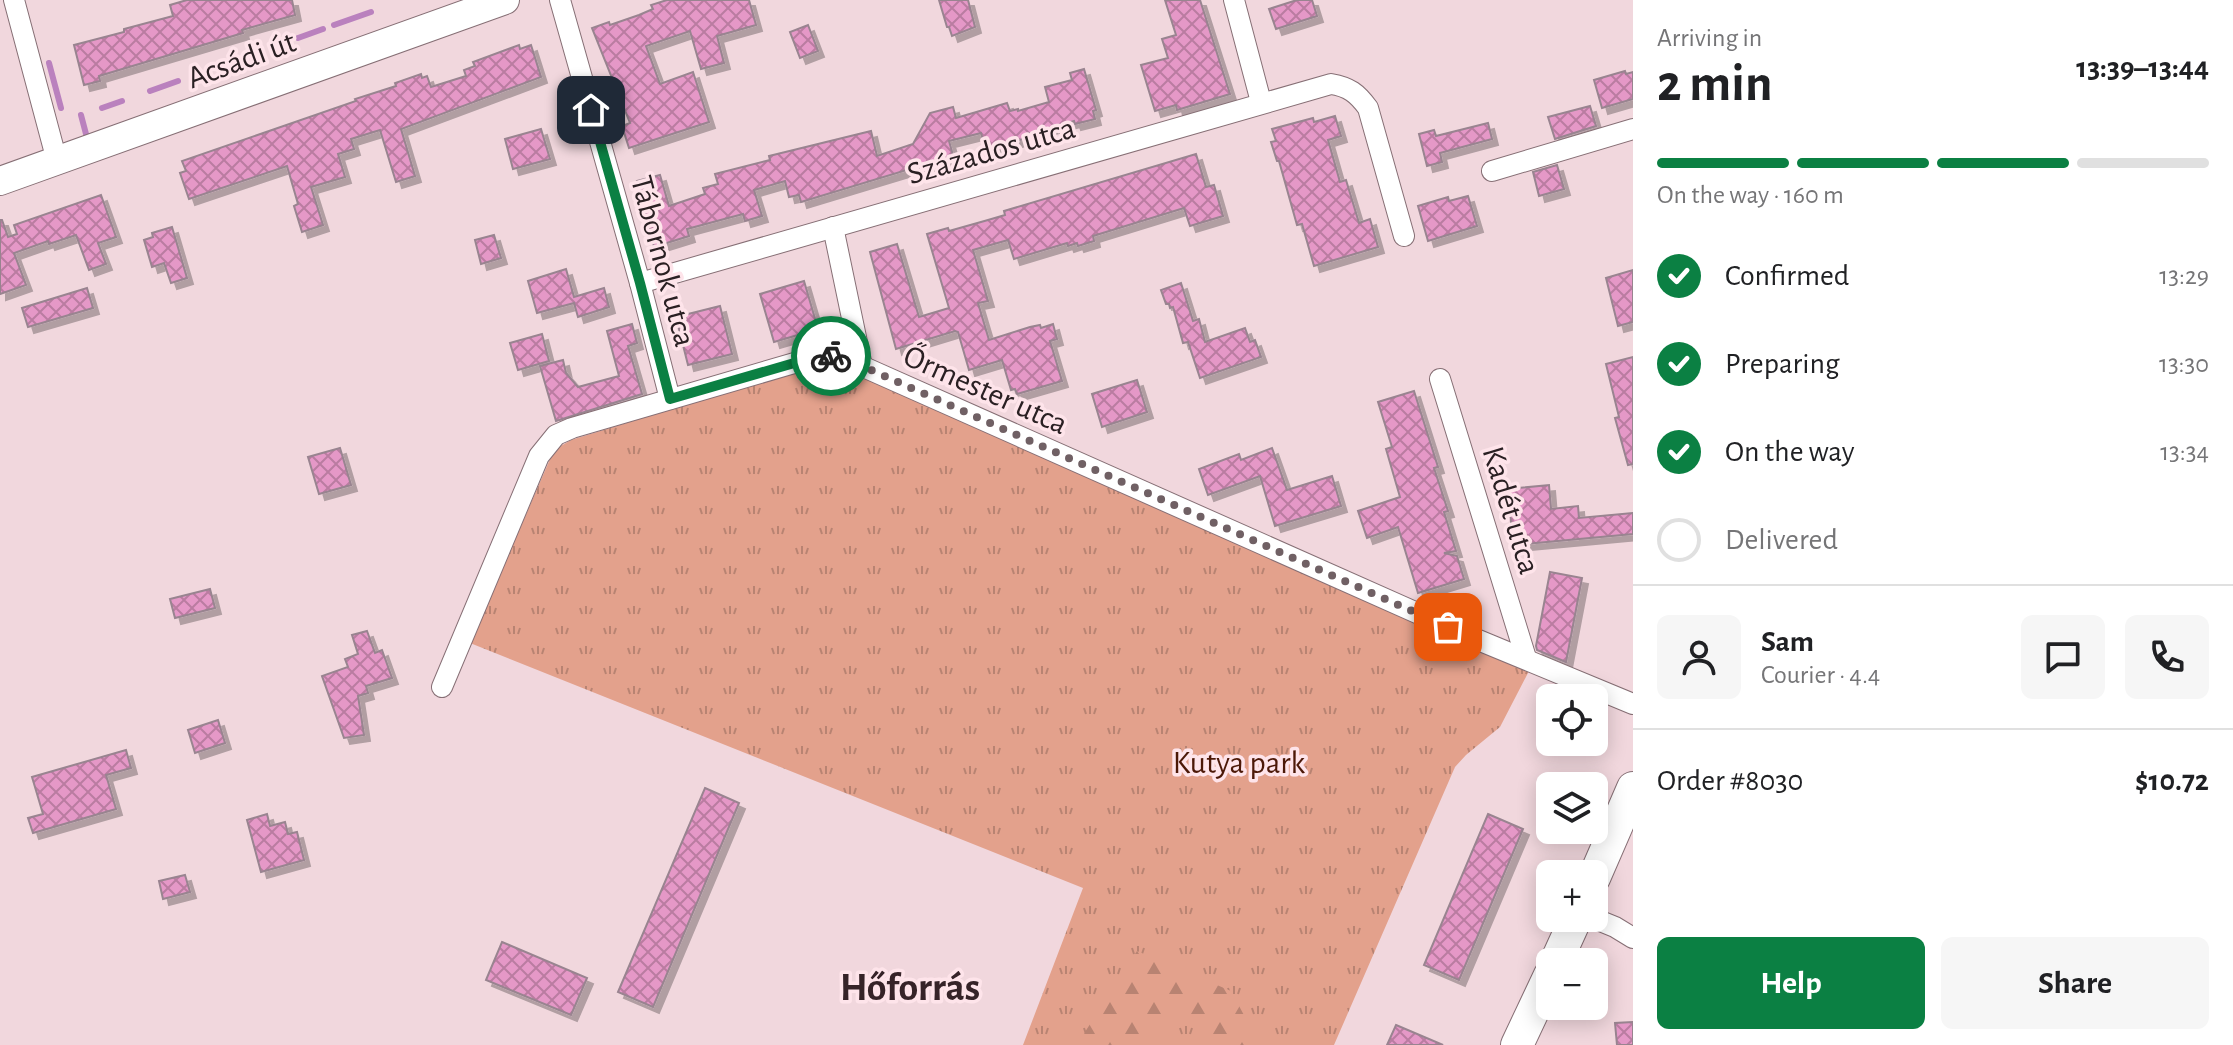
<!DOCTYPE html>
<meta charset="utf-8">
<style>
:root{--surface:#fff;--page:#f6f6f6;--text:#202124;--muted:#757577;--line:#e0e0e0;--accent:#0b8043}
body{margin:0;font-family:"Alegreya Sans",sans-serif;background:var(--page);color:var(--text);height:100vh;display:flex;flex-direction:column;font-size:30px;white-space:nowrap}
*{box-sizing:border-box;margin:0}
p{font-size:26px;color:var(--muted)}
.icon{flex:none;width:44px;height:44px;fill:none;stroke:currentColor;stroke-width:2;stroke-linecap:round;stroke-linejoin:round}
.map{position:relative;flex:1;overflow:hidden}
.panel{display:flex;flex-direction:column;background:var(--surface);width:600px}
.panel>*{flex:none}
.controls{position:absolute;left:1536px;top:684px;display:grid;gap:16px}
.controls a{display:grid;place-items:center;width:72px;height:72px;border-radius:12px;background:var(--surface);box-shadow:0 4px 20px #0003;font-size:40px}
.pin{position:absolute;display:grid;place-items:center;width:68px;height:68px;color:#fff;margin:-34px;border-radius:16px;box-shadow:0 4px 12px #0006}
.courier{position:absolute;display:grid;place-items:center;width:80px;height:80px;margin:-40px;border:6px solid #0b8043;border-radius:50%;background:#fff;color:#222;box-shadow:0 2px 10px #0007}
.headline em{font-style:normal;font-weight:600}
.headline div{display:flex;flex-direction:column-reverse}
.headline{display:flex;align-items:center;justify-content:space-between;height:136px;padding:0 24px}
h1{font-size:52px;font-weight:600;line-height:60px}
.bar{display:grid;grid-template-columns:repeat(4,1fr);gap:12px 8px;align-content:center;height:96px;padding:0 24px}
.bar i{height:10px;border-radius:6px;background:var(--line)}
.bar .on{background:var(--accent)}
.bar p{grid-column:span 4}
.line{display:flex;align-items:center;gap:20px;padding:0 24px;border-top:2px solid var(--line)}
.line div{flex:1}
.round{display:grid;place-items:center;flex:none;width:84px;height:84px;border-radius:12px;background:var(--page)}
ol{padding:0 24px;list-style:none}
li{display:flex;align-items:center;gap:24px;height:88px}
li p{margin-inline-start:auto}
li .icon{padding:8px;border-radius:50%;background:var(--accent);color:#fff;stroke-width:4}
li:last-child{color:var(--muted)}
li i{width:44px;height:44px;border:4px solid var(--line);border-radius:50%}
.button{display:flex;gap:16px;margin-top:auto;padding:16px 24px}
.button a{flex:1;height:92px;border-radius:12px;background:var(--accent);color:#fff;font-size:32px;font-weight:600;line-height:92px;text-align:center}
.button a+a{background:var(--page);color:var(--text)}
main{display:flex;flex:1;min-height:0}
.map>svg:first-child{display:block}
.grass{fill:url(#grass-tufts)}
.forest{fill:url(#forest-firs)}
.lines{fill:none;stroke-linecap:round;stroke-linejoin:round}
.stream{stroke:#ba81be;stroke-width:6}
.building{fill:url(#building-cross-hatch);stroke:#998490;stroke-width:2;filter:url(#shadow)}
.minor-casing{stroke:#866f75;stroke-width:22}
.secondary-casing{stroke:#866f75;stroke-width:30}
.primary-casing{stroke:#866f75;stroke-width:34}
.minor{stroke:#fff;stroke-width:20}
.secondary{stroke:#fff;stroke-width:28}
.primary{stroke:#fff;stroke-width:32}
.done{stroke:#706064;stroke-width:8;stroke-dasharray:0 14.4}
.route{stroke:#0b8043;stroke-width:10}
.labels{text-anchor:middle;stroke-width:7;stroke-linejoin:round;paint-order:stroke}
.street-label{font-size:32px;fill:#2a2023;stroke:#fee4ea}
.park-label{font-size:32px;fill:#4c1807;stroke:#fee4ea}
.district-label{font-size:40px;font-weight:bold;fill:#362328;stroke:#fee4ea}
</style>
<main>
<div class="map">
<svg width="1633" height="1045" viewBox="0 0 1633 1045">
<defs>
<pattern id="grass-tufts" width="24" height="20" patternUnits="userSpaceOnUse" patternTransform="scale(2)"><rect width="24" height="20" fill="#e3a18c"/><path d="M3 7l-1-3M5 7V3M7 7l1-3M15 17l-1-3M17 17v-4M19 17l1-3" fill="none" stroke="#b88372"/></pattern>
<pattern id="forest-firs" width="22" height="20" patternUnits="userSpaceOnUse" patternTransform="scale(2)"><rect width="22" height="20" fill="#e3a18c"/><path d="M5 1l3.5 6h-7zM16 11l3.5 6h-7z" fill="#b88372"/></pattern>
<pattern id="building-cross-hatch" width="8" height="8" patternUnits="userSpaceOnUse" patternTransform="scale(2)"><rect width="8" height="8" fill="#e598c7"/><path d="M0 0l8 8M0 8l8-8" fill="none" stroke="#ba7ca1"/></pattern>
<filter id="shadow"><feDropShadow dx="6" dy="6" stdDeviation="0" flood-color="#0004"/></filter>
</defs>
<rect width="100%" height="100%" fill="#f1d7dd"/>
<polygon class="grass" points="812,366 845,369 1529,671 1500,727 1466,755 1455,767 1334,1045 1023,1045 1083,888 470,643 554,450 571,440"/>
<polygon class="forest" points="1137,951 1231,991 1260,1045 1203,1045 1203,1032 1186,1012 1154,1024 1134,1045 1080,1045 1085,1032"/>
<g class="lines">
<g class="stream">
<polyline points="334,25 371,12"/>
<polyline points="298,38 323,29"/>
<polyline points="49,63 61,108"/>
<polyline points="150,91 178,81"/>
<polyline points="102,108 122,101"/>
<polyline points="81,115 86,134"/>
</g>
</g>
<g class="building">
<polygon points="187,0 292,0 295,15 242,30 243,33 99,76 100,81 84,85 74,45 124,32 124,29 173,16 170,5"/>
<polygon points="667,0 749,0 756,25 717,36 724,63 701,69 690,31 646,46 660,84 693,72 709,122 629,148 622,126 630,123 592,28 609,22 610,25 639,15 653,9 651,5"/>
<polygon points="939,0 968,0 975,27 952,36 949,27 947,27"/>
<polygon points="1165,0 1200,0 1230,94 1177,110 1176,105 1155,111 1141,65 1168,58 1162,39 1176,35"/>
<polygon points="1297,0 1312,0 1317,16 1276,29 1269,9"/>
<polygon points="808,25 818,51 800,58 790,32"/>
<polygon points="519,45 520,49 531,45 541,77 401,129 415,176 396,182 380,130 351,139 354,149 338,154 345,177 311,187 323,225 302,232 294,206 298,204 287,166 189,199 180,173 186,171 182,161 356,101 355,99 396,86 395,83 421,74 422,78 427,76 431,87 466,76 464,70 475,66 473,62"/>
<polygon points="1084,69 1096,110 1093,111 1095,119 1075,124 1074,121 1025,135 1026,138 986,150 981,133 949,141 954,159 913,170 913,168 801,202 799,195 789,197 785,181 754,190 762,216 745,221 743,214 687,229 689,236 654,247 637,181 660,175 669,206 705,194 703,188 718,184 715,174 770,160 769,156 871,131 877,156 913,144 930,113 953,107 956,118 1007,103 1010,111 1018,109 1018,111 1049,102 1045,87 1072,80 1070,73"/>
<polygon points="1625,71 1626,74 1633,72 1633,99 1602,108 1594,80"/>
<polygon points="1590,106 1596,126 1555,139 1548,117"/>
<polygon points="1335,116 1341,136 1328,140 1340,182 1346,180 1359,223 1370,219 1378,247 1314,266 1302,224 1297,225 1279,161 1277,161 1271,142 1276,141 1272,129 1313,118 1314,122"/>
<polygon points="1488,123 1492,139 1440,153 1442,162 1427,166 1419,134 1434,130 1436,136"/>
<polygon points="541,129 550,159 513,169 505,139"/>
<polygon points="1196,154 1206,187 1214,185 1223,216 1190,226 1184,208 1093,236 1094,241 1078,246 1077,243 1068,246 1067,243 1014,259 1008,240 973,250 988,301 978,303 989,340 1030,327 1040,325 1041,328 1053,324 1057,339 1050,341 1062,381 1017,394 1015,389 1011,390 1002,360 969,370 958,332 955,331 896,349 870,252 897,244 919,317 949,308 927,234 948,228 949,231 988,220 1005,215 1004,211"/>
<polygon points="1557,165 1564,189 1539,196 1533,172"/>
<polygon points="101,195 116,237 98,243 106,264 89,270 76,235 49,244 48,241 14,253 26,285 0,294 0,220 2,220 8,237 17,234 14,225"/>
<polygon points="1468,196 1477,226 1428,241 1418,206 1448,197 1449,201"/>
<polygon points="172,227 187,278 171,283 164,263 152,267 144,240 153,237 152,233"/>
<polygon points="494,235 501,258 481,264 475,240"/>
<polygon points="566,269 574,297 604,288 609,307 578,317 574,303 537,313 528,281"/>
<polygon points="1633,270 1633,322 1618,326 1606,278"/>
<polygon points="804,281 818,329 774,342 760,294"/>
<polygon points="1181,283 1193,321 1199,319 1205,342 1245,328 1250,342 1255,340 1261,357 1200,378 1188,342 1183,343 1173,307 1170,308 1169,304 1166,304 1161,290"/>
<polygon points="87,288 93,308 28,327 22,308"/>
<polygon points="720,306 732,354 688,365 676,317"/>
<polygon points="632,324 637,343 628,346 642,394 556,421 540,366 563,360 566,373 578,387 619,376 607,331"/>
<polygon points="542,334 549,361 518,370 510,343"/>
<polygon points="1633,357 1633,464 1628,465 1615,418 1619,417 1606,364"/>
<polygon points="1137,380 1147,412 1102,427 1092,394"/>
<polygon points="1414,391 1438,467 1434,468 1448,511 1444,512 1456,551 1444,553 1457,556 1464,579 1418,593 1398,527 1367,538 1358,511 1400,497 1386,449 1392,447 1378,402"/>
<polygon points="340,448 351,485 319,494 308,457"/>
<polygon points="1272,448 1287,490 1332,476 1341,506 1275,526 1260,476 1208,495 1199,469 1239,454 1241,460"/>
<polygon points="1549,485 1551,509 1578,506 1579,518 1633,513 1633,534 1513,545 1508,489"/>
<polygon points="1550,572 1582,578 1566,662 1537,650 1536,646"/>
<polygon points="210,589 215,608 175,618 170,599"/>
<polygon points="367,631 375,653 382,650 392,678 366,686 368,693 358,696 364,735 344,738 322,676 348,667 345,659 358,654 352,635"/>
<polygon points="218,720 225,743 195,753 188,730"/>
<polygon points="126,750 131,768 106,775 116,809 33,833 28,818 43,814 32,777"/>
<polygon points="705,788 739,803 653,1007 618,992"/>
<polygon points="267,814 270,826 285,822 288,834 297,832 304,860 261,872 247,820"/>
<polygon points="1488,814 1523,829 1459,980 1424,965"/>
<polygon points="185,875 190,892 163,899 159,881"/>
<polygon points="502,942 587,978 571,1015 486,980"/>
<polygon points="1633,1022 1633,1045 1617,1045 1615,1023"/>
<polygon points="1396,1025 1443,1045 1387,1045"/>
</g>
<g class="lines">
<g class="minor-casing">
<g id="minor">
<polyline points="14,0 57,161"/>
<polyline points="560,0 640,283 670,399"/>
<polyline points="1234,0 1261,102"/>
<polyline points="1492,171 1633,129"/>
<polyline points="833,227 862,366"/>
<path d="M 640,283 L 1331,84 C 1349,87 1357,93 1368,108 L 1404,236"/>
<polyline points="1440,379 1526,658"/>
<polyline points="442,687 539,456 556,435 572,428 808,359 835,356 848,360 1471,637 1633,704"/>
<polyline points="1593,918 1615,927 1633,938"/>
</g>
</g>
<g class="secondary-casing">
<polyline id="secondary" points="0,181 505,0"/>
</g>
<g class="primary-casing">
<g id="primary">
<polyline points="1594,878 1633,788"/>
<polyline points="1556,962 1576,918"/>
<polyline points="1517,1045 1550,975"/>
</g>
</g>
<use href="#minor" class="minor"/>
<use href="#secondary" class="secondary"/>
<use href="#primary" class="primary"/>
</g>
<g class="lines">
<polyline class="done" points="831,356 862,366 1448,627"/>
<polyline class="route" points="591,110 640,283 670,399 808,359 831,356"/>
</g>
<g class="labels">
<g class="street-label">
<text transform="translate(241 59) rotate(-20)" y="11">Acsádi út</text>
<text transform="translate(991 150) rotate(-16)" y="11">Százados utca</text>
<text transform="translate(664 261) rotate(75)" y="11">Tábornok utca</text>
<text transform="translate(986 389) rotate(24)" y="11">Őrmester utca</text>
<text transform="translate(1512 510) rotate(73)" y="11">Kadét utca</text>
</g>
<g class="park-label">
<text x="1239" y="773">Kutya park</text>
</g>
<g class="district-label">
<text x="910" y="1000">Hőforrás</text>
</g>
</g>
</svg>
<div class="controls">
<a><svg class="icon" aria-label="locate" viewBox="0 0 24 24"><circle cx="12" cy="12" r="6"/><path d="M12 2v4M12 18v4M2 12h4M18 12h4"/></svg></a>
<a><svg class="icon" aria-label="layers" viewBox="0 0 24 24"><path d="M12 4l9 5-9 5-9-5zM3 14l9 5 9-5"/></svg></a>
<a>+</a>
<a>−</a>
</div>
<div class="pin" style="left:1448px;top:627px;background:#ea580c"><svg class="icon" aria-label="bag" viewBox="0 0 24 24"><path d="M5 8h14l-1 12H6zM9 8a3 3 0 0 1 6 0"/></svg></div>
<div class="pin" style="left:591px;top:110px;background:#1f2937"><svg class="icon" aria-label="home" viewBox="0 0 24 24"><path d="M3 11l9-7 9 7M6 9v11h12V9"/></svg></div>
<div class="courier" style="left:831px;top:356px"><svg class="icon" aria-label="bike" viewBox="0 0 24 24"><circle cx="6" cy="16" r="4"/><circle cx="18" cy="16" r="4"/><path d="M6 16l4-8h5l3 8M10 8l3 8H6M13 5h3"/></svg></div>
</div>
<section class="panel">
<div class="headline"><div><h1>2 min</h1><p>Arriving in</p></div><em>13:39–13:44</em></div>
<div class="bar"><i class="on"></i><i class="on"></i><i class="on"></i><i></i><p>On the way · 160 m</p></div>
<ol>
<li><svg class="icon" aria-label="check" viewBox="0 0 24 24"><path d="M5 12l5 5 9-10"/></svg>Confirmed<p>13:29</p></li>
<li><svg class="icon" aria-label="check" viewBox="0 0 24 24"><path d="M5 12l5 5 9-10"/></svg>Preparing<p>13:30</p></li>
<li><svg class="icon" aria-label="check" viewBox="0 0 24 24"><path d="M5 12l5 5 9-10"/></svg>On the way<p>13:34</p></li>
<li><i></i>Delivered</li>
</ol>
<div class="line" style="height:144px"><a class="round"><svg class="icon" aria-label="person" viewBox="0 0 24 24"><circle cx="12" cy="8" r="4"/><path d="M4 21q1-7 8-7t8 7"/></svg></a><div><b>Sam</b><p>Courier · 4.4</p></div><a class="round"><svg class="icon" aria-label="chat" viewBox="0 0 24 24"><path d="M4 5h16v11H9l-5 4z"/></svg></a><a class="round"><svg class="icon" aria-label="phone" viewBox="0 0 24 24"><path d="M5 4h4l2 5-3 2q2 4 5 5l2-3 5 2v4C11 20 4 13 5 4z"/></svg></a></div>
<div class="line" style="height:104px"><div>Order #8030</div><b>$10.72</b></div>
<div class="button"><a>Help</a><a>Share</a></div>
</section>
</main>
